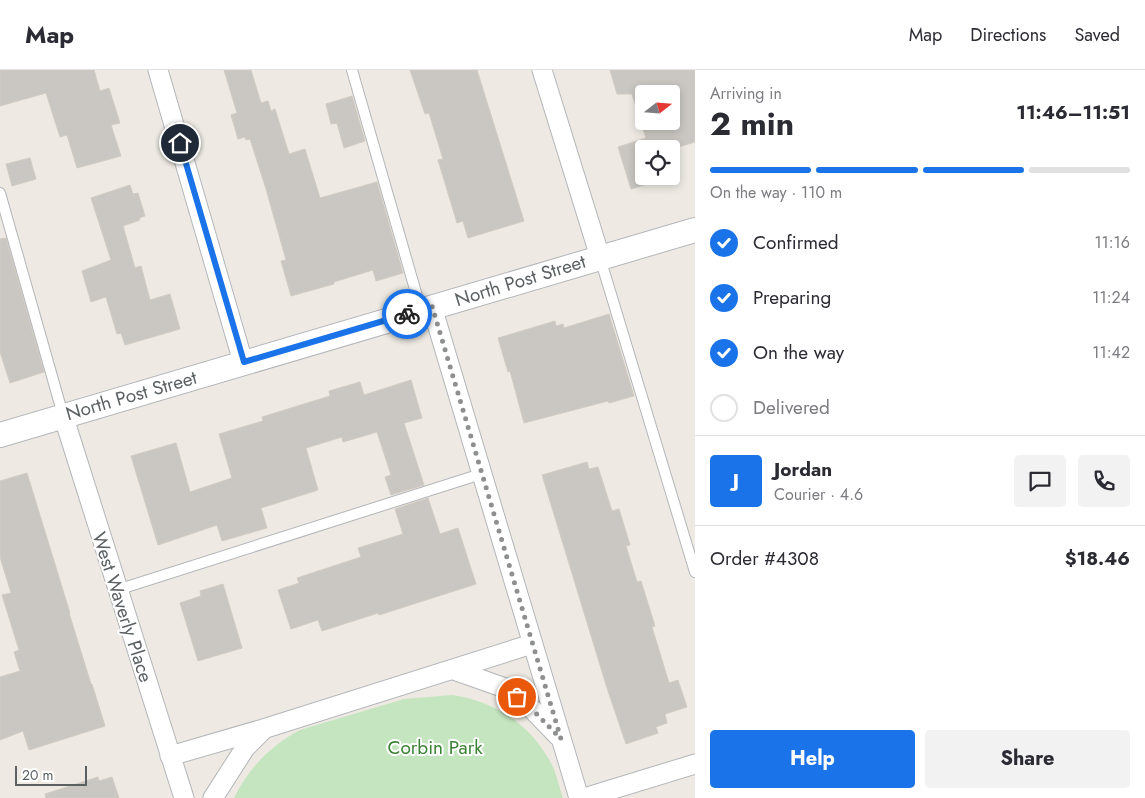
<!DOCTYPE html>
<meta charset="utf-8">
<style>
:root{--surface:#fff;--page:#f2f2f3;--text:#2b2b33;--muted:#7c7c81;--line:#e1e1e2;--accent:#1a73e8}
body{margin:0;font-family:Jost,sans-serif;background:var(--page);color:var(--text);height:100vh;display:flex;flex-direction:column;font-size:19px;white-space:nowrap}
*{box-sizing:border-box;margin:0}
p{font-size:16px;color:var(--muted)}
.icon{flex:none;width:28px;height:28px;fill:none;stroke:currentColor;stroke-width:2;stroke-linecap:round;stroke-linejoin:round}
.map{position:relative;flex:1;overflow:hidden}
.panel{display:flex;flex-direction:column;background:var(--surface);width:450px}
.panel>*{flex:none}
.needle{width:32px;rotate:73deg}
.controls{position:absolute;left:635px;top:15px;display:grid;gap:10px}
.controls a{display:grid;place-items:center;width:45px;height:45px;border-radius:5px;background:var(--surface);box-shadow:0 2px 8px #0003;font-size:25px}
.scale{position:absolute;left:15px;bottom:12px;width:72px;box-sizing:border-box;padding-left:5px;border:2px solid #5b6063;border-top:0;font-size:14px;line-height:18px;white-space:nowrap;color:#5b6063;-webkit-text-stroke:4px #fff;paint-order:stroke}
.pin{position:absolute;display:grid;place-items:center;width:42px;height:42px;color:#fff;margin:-21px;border:2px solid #fff;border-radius:50%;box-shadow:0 1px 5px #0007}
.courier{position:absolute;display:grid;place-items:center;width:50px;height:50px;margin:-25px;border:4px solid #1a73e8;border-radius:50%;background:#fff;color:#222;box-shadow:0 1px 6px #0007}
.headline em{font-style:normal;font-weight:700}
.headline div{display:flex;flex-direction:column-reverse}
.headline{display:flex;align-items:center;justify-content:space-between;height:85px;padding:0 15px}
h1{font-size:32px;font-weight:700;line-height:38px}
.bar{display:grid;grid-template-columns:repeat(4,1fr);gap:8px 5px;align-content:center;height:60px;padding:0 15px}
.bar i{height:6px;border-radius:4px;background:var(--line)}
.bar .current{background:var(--accent)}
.bar p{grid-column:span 4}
.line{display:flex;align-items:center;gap:12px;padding:0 15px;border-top:1px solid var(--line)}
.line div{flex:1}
.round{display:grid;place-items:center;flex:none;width:52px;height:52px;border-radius:5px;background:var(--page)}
ol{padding:0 15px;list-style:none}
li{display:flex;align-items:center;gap:15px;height:55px}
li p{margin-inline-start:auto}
li .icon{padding:5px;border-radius:50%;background:var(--accent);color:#fff;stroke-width:4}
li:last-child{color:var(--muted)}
li i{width:28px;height:28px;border:2px solid var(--line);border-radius:50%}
.cta{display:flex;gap:10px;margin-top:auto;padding:10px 15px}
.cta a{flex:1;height:58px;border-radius:5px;background:var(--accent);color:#fff;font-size:20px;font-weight:700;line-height:58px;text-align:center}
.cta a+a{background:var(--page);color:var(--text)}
header{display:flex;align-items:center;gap:30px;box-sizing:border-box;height:70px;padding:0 25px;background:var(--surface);border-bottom:1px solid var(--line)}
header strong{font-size:24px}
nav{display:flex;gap:28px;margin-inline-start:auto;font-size:18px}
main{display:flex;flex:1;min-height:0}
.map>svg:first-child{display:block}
.green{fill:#c4e5bf}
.building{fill:#cac7c2;stroke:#d2cbc1;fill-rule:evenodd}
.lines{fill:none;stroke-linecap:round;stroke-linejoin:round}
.service-casing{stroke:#b3b6ba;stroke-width:12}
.minor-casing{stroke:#b3b6ba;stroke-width:21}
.tertiary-casing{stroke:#b3b6ba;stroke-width:26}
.service{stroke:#fff;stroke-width:10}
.minor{stroke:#fff;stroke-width:19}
.tertiary{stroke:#fff;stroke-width:24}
.done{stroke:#8e9090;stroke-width:5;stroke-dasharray:0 9}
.route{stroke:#1a73e8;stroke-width:6}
.labels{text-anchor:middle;stroke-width:4;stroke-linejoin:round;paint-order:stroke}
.street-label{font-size:19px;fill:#5b6063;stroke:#fff}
.park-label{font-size:19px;fill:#3a8134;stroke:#fff}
</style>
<header>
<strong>Map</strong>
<nav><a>Map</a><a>Directions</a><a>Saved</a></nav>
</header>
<main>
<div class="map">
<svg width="695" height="728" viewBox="0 0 695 728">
<rect width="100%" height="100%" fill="#eeeae3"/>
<path class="green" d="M 452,625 C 495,631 532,655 552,695 C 557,705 559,717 563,728 L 234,728 C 248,699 271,675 300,660 L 404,629 Z"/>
<g class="building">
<polygon points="0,0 94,0 100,21 109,18 120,53 111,55 121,86 77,98 67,65 60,67 46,23 0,36"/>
<polygon points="224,0 251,0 261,33 268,31 271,41 275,39 289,84 305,79 320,128 377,112 403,203 376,211 373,200 334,212 334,214 291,226 281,191 286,190 266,119 250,69 246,70 245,67 238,69 231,45 237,43"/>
<polygon points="410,0 477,0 524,151 468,168 463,151 457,153 438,90 443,89 429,43 425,44"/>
<path d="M 610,0 L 695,0 L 695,72 L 671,79 L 644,79 L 644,106 L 665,106 L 666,108 L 631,119 L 618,77 L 646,68 L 632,24 L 617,24 ZM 644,24 L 671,24 L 671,51 L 644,51 Z"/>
<polygon points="352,26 365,71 344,78 337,53 331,54 326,34"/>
<polygon points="30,88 36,109 12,116 6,94"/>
<polygon points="130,115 133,124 138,123 145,146 139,148 140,150 123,156 135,198 141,196 150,230 170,224 180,259 125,275 121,263 117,264 106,227 91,232 82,201 111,190 91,128"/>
<polygon points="6,168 44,302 10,313 0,282 0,169"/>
<polygon points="609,244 634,326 609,333 608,331 524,353 510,301 508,302 498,268 555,251 556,256 563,254 564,258"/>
<polygon points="411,310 422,348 404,353 424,415 391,425 385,407 391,405 377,362 343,372 342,367 306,378 318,420 261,438 267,458 222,471 217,455 158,475 131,386 176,373 190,422 232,408 219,364 263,351 262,347 330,326 329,321 360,312 364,325"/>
<polygon points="587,392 589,399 598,397 612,441 619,439 630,475 626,476 637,512 641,511 655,556 652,557 669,613 678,610 687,637 665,644 667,653 656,657 658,663 626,674 607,618 542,405"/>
<polygon points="27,403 70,543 69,543 91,614 92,614 105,656 29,680 23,661 0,670 0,607 20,601 14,582 19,580 2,525 11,523 0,487 0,411"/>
<polygon points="428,428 440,464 458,458 476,514 379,545 378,543 322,561 318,550 291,559 278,520 299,513 297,508 361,487 358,478 403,464 395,439"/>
<polygon points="223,514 242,578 198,591 180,533 201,526 200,521"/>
<polygon points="98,707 99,711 112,707 119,728 46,728 45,724"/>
</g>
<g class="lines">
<g class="service-casing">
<g id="service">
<polyline points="352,0 421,240"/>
<polyline points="0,123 63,345"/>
<polyline points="600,188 695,502"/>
<polyline points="117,520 481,404"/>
</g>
</g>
<g class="minor-casing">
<g id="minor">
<polyline points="158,0 243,292"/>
<polyline points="542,0 600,187"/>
<polyline points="432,237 579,728"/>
<polyline points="63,345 184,728"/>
<polyline points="454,600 505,618 529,636 558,666"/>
<polyline points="170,686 263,659 532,574"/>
<polyline points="213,728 245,678 262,661"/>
<polyline points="584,728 695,694"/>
</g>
</g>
<g class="tertiary-casing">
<polyline id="tertiary" points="0,365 695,160"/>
</g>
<use href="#service" class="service"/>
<use href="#minor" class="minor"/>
<use href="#tertiary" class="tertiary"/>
</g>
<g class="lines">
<polyline class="done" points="407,244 432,236 561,669 529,636 517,627"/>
<polyline class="route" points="180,73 244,292 407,244"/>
</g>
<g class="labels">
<g class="street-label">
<text transform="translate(520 210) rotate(-17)" y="7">North Post Street</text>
<text transform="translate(131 325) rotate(-16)" y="7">North Post Street</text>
<text transform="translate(123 537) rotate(72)" y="7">West Waverly Place</text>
</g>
<g class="park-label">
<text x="435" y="684">Corbin Park</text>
</g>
</g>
</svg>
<div class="controls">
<a><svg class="needle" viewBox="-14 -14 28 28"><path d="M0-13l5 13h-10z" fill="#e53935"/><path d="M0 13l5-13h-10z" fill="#7c7c81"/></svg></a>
<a><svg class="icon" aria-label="locate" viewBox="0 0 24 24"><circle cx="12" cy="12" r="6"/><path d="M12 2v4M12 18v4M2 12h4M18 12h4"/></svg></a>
</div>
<div class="scale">20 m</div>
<div class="pin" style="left:517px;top:627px;background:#ea580c"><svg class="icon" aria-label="bag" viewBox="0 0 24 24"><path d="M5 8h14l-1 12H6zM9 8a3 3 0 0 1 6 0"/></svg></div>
<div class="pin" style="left:180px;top:73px;background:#1f2937"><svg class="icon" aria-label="home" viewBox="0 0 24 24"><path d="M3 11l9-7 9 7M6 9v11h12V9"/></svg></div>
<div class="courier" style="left:407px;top:244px"><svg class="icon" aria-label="bike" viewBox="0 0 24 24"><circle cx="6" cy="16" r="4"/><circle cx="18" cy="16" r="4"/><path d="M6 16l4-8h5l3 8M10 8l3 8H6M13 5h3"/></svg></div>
</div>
<section class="panel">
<div class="headline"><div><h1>2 min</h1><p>Arriving in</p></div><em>11:46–11:51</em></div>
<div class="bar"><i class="current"></i><i class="current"></i><i class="current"></i><i></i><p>On the way · 110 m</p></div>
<ol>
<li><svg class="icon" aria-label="check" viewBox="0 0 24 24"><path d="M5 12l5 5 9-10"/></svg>Confirmed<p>11:16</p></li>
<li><svg class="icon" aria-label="check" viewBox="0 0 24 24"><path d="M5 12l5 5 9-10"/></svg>Preparing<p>11:24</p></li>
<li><svg class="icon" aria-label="check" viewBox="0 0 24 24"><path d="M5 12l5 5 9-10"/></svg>On the way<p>11:42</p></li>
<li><i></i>Delivered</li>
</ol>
<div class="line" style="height:90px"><b class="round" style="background:var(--accent);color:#fff">J</b><div><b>Jordan</b><p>Courier · 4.6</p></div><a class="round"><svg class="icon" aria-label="chat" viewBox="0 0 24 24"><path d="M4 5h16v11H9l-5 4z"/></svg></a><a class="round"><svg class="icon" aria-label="phone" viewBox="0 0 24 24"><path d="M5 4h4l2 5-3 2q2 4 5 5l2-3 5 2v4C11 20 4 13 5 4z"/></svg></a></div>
<div class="line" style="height:65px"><div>Order #4308</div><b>$18.46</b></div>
<div class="cta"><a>Help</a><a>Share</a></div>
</section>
</main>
